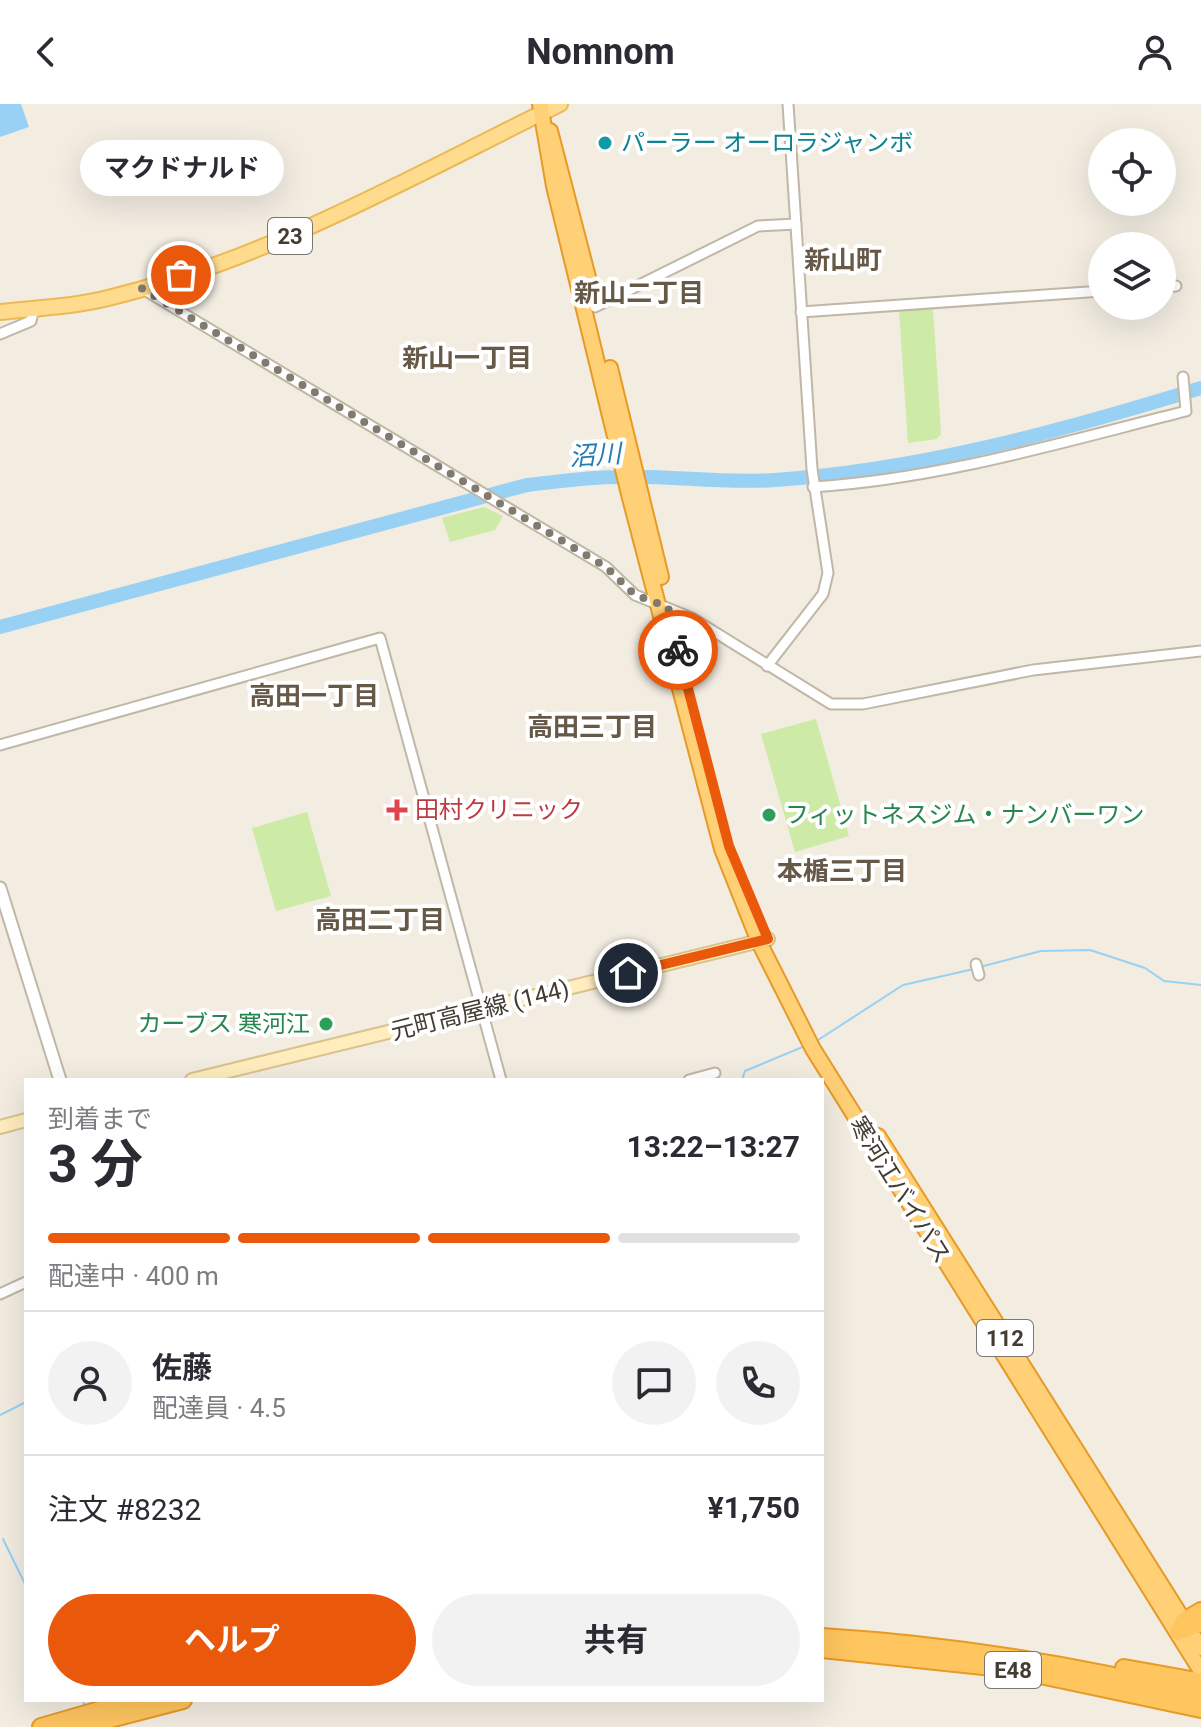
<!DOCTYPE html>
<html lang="ja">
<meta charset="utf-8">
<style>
:root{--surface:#fff;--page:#f2f2f3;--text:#2b2b33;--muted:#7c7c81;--line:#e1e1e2;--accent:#ea580c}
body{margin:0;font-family:Roboto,"Noto Sans JP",sans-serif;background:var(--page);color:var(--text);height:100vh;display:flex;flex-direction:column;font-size:30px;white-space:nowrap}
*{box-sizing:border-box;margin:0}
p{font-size:26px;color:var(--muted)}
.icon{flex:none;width:44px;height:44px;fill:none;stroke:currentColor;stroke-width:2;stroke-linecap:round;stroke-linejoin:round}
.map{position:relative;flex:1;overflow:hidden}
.drawer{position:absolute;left:24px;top:974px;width:800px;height:624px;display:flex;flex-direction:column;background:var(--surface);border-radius:0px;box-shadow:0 8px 32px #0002}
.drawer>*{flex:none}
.controls{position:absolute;left:1088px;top:24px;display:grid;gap:16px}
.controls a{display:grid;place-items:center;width:88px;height:88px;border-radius:50%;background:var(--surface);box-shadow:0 8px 32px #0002;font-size:40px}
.pin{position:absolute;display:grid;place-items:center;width:68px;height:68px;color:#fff;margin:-34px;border:4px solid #fff;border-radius:50%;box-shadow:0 2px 8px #0007}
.courier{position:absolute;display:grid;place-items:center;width:80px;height:80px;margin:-40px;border:6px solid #ea580c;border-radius:50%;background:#fff;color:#222;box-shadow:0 2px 10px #0007}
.bubble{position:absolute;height:56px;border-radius:28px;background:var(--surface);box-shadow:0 8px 32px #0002;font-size:26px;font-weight:700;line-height:56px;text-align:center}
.overview em{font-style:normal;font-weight:700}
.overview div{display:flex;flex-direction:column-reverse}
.overview{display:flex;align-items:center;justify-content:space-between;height:136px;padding:0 24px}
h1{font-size:52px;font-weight:700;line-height:60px}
.bar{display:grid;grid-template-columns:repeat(4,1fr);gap:12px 8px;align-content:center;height:96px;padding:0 24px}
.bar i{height:10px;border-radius:6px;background:var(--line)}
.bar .current{background:var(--accent)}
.bar p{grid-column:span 4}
.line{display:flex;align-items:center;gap:20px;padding:0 24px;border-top:2px solid var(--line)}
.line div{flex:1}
.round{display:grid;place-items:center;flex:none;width:84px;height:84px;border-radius:42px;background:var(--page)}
.cta{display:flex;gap:16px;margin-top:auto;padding:16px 24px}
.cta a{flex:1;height:92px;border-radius:48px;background:var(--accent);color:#fff;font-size:32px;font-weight:700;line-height:92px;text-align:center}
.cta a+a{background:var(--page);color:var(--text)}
header{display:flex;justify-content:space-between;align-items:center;height:104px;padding:0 24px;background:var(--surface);font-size:36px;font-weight:700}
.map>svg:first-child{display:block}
.green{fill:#cdeaa6}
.water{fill:#98d1f4}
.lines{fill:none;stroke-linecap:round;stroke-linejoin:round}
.stream{stroke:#98d1f4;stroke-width:2}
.river{stroke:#98d1f4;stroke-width:14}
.minor-casing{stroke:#c0b7a6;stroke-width:13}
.tertiary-casing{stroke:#c0b7a6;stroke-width:15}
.secondary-casing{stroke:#d8c38f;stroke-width:16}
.primary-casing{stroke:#ebba56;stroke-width:18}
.trunk-casing{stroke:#e79a26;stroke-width:18}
.motorway-casing{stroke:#e79a26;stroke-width:20}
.minor{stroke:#fff;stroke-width:9}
.tertiary{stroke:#fff;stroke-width:11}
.secondary{stroke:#ffedbe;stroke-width:12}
.primary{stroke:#ffdb8d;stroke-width:14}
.trunk{stroke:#ffd076;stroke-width:14}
.motorway{stroke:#ffc55f;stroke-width:16}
.done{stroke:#807a6f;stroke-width:8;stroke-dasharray:0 14.4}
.route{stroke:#ea580c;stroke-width:10}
.culture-dot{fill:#0f9aa8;stroke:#fff;stroke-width:3}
.health-dot{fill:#e0444e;stroke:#fff;stroke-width:3}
.leisure-dot{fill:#2e9e5b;stroke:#fff;stroke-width:3}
.labels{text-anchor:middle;stroke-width:8;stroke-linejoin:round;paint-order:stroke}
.shield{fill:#fff;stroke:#7b7670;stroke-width:2}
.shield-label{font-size:22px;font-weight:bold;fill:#433c32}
.culture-label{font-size:24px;fill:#0d838f;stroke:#fff;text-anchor:start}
.health-label{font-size:24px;fill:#be3a42;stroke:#fff;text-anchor:start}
.leisure-label{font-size:24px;fill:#27864d;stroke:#fff;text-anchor:start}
.street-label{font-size:24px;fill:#433c32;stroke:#fff}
.neighbourhood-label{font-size:26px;font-weight:bold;fill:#675948;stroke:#fff}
.water-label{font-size:26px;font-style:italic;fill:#257cb4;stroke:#fff}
</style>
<header><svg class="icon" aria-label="back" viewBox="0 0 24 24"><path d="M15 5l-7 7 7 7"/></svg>Nomnom<svg class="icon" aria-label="person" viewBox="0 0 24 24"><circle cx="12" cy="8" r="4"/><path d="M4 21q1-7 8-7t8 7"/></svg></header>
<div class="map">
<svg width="1201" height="1623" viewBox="0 0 1201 1623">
<rect width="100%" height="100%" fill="#f2ece1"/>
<g class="green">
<polygon points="933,204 941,330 937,335 908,339 899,206"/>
<polygon points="484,403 503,412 495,426 450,438 442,414"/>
<polygon points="816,615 849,732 795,748 761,630"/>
<polygon points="307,708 331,792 276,807 252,724"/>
</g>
<polygon class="water" points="0,0 21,0 29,23 0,33"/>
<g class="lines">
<g class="stream">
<polyline points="980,863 1041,847 1090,846 1145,864 1164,877 1201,881"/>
<polyline points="815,938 903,881 974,865"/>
<polyline points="742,976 745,967 805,942"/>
<polyline points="0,1311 26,1298"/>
<polyline points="3,1435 26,1482"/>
<polyline points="82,1596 85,1601"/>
</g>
<path class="river" d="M 0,523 L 527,381 C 556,378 588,373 618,373 C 670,371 722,380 775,376 C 920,366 1062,327 1201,284"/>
<g class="minor-casing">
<g id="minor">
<polyline points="1162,183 1176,182"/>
<polyline points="141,184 606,463 635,491 692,514 831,600 863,600 1033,566 1201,547"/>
<polyline points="595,203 758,122 796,120"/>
<polyline points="801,208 1102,187"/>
<polyline points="0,230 31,217 34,204"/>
<path d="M 813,383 C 940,375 1063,338 1186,307 L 1183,273"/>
<polyline points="767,562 823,490 828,469 812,365 788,0"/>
<polyline points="0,641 380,534 501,976"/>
<polyline points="976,860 979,871"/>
<polyline points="689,976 715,969"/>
<polyline points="0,1190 26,1178"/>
</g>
</g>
<g class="tertiary-casing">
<polyline id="tertiary" points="0,784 60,976"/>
</g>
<g class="secondary-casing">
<g id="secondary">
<polyline points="192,976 768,835"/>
<polyline points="0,1023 26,1016"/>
</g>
</g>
<g class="primary-casing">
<path id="primary" d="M 0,208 C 36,204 73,203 108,194 C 268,155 413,72 560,0"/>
</g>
<g class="trunk-casing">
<g id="trunk">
<polyline points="540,0 554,82 630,394 722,745 759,838 813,945 1201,1567"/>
<polyline points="550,27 589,177"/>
<polyline points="610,264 661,473"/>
<polyline points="878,1032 1201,1544"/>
</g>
</g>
<g class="motorway-casing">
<g id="motorway">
<polyline points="1201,1507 1184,1517 1178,1528 1201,1519"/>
<path d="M 822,1533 C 950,1541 1077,1561 1201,1592"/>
<polyline points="822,1545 1012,1565 1201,1605"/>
<polyline points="1124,1564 1201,1578"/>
<polyline points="41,1623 134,1596"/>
<polyline points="79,1623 183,1596"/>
</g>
</g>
<use href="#minor" class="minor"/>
<use href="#tertiary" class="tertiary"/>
<use href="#secondary" class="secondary"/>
<use href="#primary" class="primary"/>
<use href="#trunk" class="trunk"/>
<use href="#motorway" class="motorway"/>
</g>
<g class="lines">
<polyline class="done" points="181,171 141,184 606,463 635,491 668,503 678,546"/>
<polyline class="route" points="628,869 768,835 729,742 678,546"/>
</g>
<circle class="culture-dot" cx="605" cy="39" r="8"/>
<path class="health-dot" d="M393 694h8v8h8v8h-8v8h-8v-8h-8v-8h8z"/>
<g class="leisure-dot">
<circle cx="769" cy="711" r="8"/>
<circle cx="326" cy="920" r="8"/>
</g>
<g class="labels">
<g class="shield">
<rect x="268" y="114" width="44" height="36" rx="6"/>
<rect x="977" y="1216" width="56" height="36" rx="6"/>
<rect x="985" y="1548" width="56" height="36" rx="6"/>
</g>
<g class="shield-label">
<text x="290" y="140">23</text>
<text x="1005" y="1242">112</text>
<text x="1013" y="1574">E48</text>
</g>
<g class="culture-label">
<text x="621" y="47">パーラー オーロラジャンボ</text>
</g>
<g class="health-label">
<text x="415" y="714">田村クリニック</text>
</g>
<g class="leisure-label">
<text x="785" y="719">フィットネスジム・ナンバーワン</text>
<text x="310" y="928" text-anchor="end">カーブス 寒河江</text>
</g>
<g class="street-label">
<text transform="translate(480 906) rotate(-14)" y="8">元町高屋線 (144)</text>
<text transform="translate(900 1086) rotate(58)" y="8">寒河江バイパス</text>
</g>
<g class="neighbourhood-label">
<text x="843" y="165">新山町</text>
<text x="639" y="198">新山二丁目</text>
<text x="467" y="263">新山一丁目</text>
<text x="314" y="601">高田一丁目</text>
<text x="592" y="632">高田三丁目</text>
<text x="842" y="776">本楯三丁目</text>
<text x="380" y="825">高田二丁目</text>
</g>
<g class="water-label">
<text transform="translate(595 351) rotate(-4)" y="9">沼川</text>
</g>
</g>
</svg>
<div class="controls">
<a><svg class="icon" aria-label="locate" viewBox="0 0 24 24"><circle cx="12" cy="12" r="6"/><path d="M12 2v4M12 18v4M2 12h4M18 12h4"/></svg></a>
<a><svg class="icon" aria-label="layers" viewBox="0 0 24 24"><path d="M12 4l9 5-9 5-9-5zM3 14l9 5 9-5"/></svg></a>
</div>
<div class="pin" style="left:181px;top:171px;background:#ea580c"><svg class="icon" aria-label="bag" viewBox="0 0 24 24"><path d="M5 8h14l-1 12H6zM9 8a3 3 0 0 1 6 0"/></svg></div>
<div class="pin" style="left:628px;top:869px;background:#1f2937"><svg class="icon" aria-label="home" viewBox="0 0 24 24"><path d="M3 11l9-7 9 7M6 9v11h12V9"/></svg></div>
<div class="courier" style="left:678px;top:546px"><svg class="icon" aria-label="bike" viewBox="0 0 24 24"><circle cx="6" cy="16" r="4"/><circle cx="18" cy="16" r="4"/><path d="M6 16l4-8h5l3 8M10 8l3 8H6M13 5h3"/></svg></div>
<div class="bubble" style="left:80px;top:36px;width:204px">マクドナルド</div>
<section class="drawer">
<div class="overview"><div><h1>3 分</h1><p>到着まで</p></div><em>13:22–13:27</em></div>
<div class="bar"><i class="current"></i><i class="current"></i><i class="current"></i><i></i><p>配達中 · 400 m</p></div>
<div class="line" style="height:144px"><a class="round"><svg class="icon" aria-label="person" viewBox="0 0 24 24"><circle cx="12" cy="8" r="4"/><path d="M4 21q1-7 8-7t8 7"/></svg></a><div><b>佐藤</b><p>配達員 · 4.5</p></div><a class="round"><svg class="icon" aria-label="chat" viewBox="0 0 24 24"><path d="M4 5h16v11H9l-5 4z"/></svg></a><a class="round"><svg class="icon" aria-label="phone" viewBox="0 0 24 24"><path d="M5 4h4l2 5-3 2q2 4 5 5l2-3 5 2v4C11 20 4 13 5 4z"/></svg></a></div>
<div class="line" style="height:104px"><div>注文 #8232</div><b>¥1,750</b></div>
<div class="cta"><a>ヘルプ</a><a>共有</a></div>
</section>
</div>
